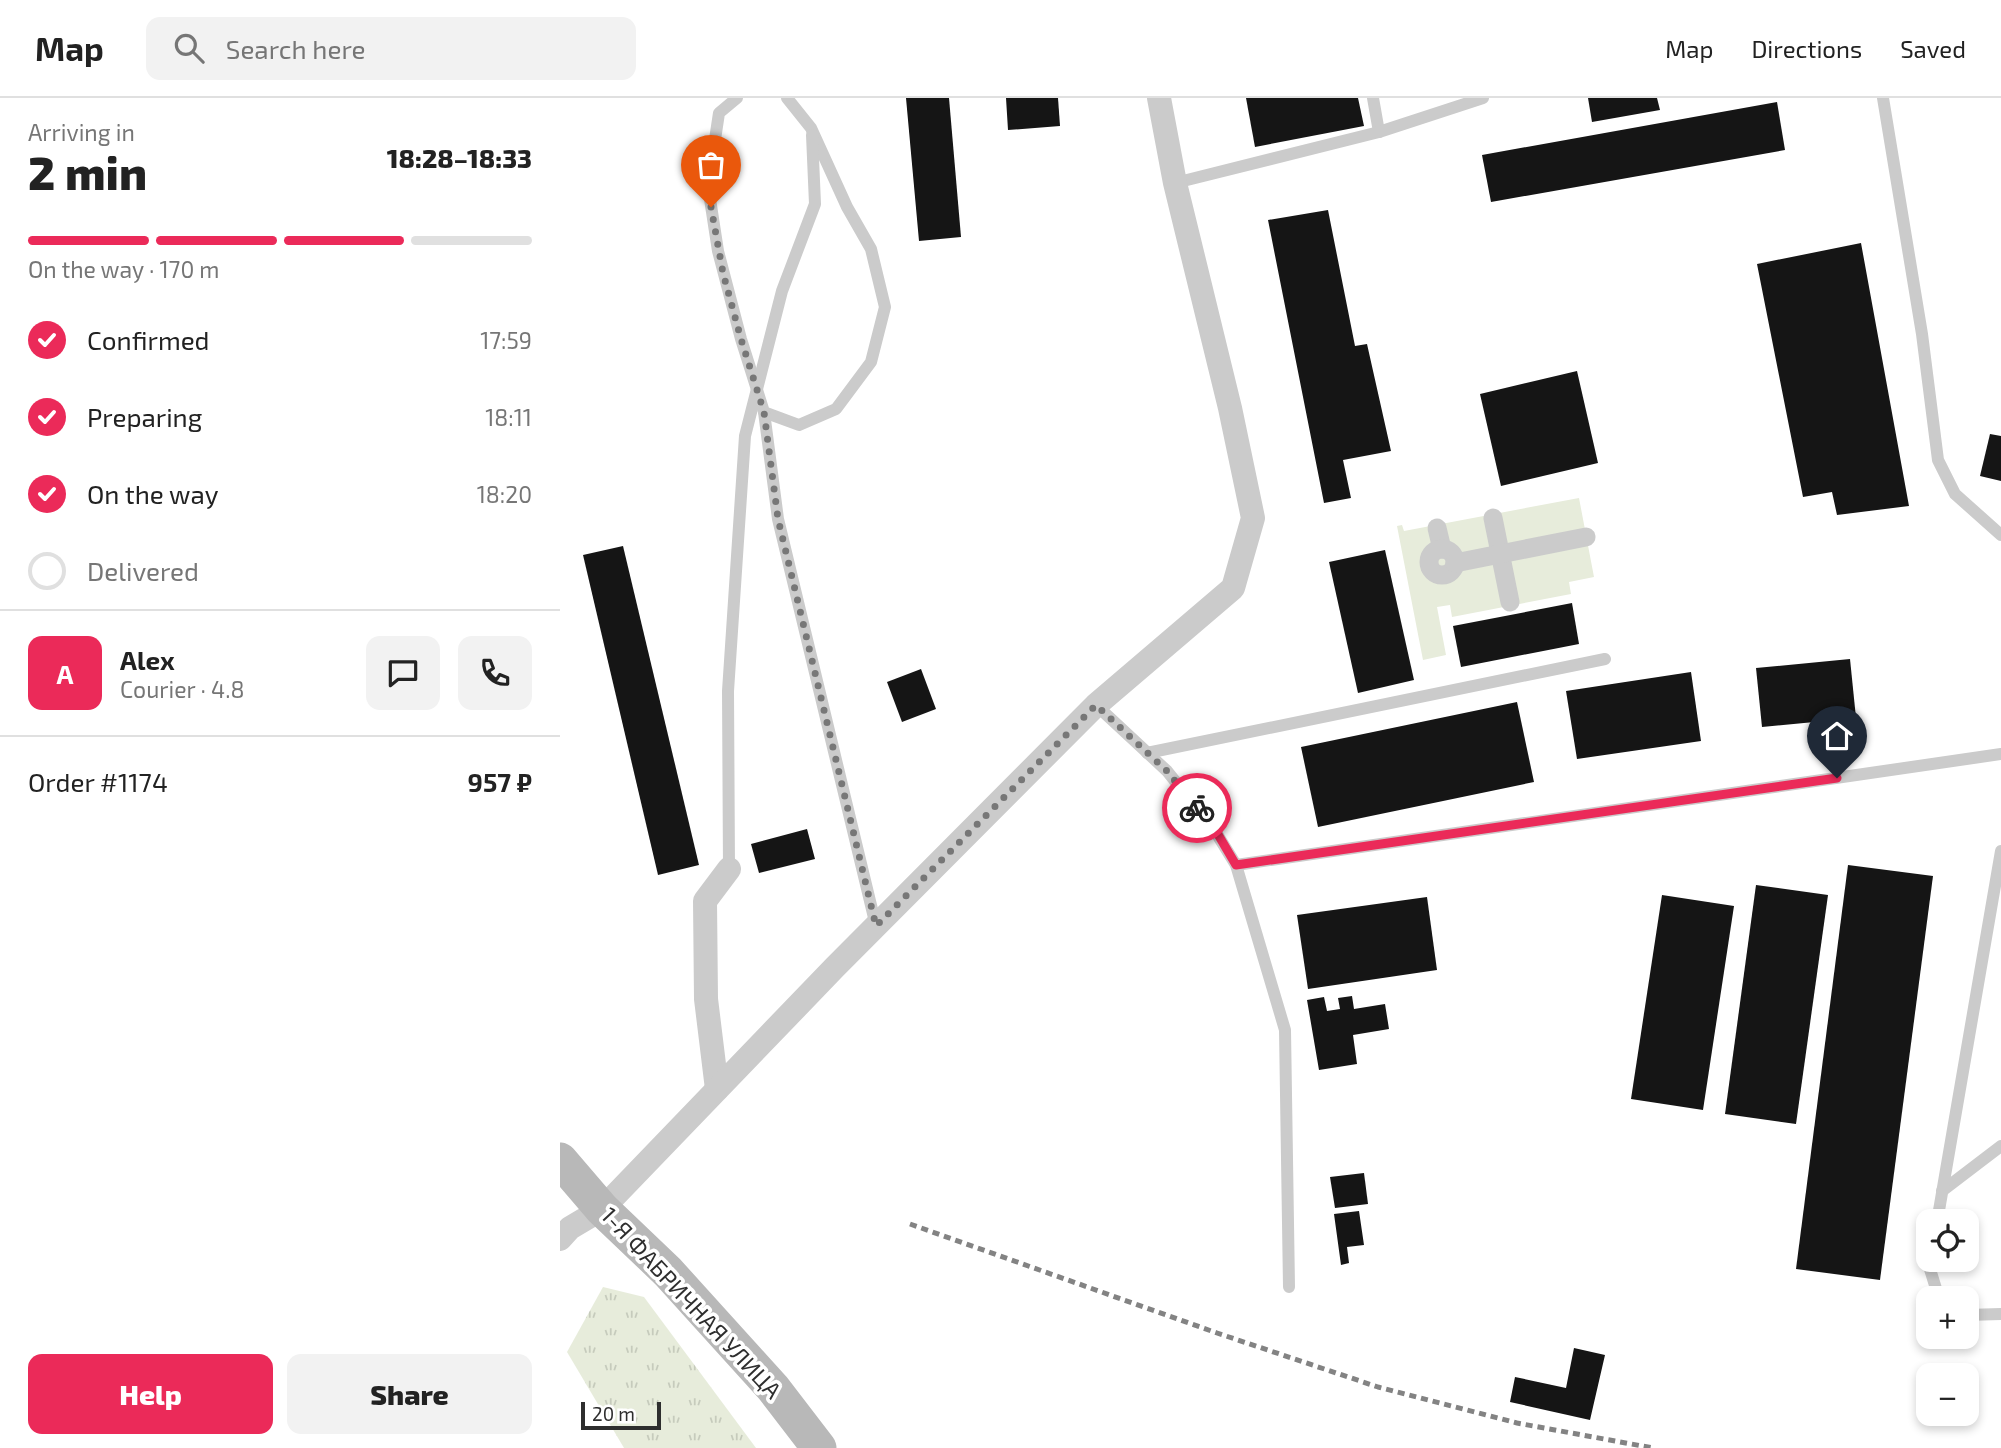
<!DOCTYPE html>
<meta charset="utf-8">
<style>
:root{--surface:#fff;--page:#f2f2f2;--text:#222;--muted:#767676;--line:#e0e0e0;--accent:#eb2a59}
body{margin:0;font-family:"Exo 2",sans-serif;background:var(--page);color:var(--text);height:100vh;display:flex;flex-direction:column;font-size:26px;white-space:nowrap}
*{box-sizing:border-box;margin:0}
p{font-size:23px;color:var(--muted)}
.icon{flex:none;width:38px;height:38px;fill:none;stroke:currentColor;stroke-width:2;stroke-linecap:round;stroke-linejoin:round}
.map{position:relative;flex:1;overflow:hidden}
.details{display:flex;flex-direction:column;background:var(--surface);width:560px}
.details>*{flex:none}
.buttons{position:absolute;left:1356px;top:1111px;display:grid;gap:14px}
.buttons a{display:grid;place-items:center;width:63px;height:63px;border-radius:14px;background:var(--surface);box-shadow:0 4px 10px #0003;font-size:35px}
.scale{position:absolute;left:21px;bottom:18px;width:80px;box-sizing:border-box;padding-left:7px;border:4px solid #2e2e2e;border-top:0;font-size:19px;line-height:24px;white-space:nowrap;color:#2e2e2e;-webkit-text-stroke:5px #fff;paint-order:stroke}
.pin{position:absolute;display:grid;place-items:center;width:60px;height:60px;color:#fff;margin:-72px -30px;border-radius:50% 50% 50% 0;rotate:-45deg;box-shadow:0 0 7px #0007}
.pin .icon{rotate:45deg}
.courier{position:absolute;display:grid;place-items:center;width:70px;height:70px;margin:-35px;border:5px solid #eb2a59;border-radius:50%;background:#fff;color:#222;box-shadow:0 2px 9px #0007}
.headline em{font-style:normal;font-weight:800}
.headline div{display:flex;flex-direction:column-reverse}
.headline{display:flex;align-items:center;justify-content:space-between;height:119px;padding:0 28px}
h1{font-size:46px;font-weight:800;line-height:52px}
.bar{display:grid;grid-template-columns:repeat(4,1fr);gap:10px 7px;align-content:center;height:84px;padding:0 28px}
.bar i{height:9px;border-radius:5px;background:var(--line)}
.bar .active{background:var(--accent)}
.bar p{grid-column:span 4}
.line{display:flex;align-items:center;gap:18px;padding:0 28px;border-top:2px solid var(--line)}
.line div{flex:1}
.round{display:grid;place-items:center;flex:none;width:74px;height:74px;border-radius:14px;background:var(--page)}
ol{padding:0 28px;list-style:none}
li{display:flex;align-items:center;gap:21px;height:77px}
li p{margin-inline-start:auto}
li .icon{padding:7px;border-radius:50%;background:var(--accent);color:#fff;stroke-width:4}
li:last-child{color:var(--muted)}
li i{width:38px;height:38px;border:4px solid var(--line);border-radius:50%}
.cta{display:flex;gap:14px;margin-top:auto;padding:14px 28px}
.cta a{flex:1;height:80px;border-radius:14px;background:var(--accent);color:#fff;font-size:28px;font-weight:800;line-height:80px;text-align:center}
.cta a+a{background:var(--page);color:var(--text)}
header{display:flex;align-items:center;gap:42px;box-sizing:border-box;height:98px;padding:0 35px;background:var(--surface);border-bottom:2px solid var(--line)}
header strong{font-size:33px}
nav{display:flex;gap:38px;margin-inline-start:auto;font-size:24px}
.search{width:490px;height:63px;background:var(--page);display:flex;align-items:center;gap:18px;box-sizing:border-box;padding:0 24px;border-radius:14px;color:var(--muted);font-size:26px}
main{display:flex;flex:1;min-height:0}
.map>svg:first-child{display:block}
.grass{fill:#e7ecdb}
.park{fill:url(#park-tufts)}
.building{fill:#151515}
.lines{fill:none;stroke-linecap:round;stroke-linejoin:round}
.service{stroke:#cbcbcb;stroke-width:12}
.pedestrian{stroke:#cbcbcb;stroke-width:19}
.minor{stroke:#cbcbcb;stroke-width:24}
.secondary{stroke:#b8b8b8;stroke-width:35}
.rail{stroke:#838383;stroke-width:5;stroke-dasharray:7 5;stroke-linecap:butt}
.done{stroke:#777;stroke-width:7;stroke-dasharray:0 12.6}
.route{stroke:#eb2a59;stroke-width:9}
.labels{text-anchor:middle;stroke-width:7;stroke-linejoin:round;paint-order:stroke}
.street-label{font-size:23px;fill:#2e2e2e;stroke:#fff}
</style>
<header>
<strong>Map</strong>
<div class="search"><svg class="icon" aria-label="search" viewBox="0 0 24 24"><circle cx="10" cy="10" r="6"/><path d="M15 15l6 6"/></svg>Search here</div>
<nav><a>Map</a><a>Directions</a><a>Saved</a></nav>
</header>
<main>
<section class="details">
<div class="headline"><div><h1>2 min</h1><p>Arriving in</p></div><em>18:28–18:33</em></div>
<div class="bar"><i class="active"></i><i class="active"></i><i class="active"></i><i></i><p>On the way · 170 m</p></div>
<ol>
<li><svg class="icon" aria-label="check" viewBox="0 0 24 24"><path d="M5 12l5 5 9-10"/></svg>Confirmed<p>17:59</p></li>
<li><svg class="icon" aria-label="check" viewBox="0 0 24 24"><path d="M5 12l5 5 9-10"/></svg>Preparing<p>18:11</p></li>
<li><svg class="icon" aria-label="check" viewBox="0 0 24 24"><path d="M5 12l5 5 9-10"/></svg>On the way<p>18:20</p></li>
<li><i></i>Delivered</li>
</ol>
<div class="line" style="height:126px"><b class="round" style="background:var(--accent);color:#fff">A</b><div><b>Alex</b><p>Courier · 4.8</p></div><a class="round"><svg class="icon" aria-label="chat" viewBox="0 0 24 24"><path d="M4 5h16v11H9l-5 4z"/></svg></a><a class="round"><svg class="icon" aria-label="phone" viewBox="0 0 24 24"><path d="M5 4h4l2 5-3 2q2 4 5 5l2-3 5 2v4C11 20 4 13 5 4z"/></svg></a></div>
<div class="line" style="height:91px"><div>Order #1174</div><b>957 ₽</b></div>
<div class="cta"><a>Help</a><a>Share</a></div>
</section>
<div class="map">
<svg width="1441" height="1350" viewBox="0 0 1441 1350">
<defs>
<pattern id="park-tufts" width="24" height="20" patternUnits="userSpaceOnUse" patternTransform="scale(1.75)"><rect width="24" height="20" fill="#e7ecdb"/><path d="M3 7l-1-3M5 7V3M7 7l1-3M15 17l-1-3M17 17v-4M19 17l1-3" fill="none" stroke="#c6cbbc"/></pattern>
</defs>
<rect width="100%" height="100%" fill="#fff"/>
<polygon class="grass" points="1019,400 1034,479 1009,484 1011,496 892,519 890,507 877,509 886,557 863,562 837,428 842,427 844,433"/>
<polygon class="park" points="43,1189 84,1199 196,1350 64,1350 7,1254"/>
<g class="building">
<polygon points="346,0 389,0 401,139 359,143"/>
<polygon points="446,0 498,0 500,28 448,32"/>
<polygon points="686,0 798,0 804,28 695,49"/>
<polygon points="1028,0 1097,0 1100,12 1032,24"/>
<polygon points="1217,4 1225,52 931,104 922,57"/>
<polygon points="768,112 795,248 807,246 831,353 783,362 791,400 764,405 708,122"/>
<polygon points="1301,145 1349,408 1277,417 1272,394 1243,399 1197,166"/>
<polygon points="1017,273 1038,365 941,388 920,296"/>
<polygon points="1430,336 1441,338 1441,383 1420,378"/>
<polygon points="63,448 139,767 98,777 23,457"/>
<polygon points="825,452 854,582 798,595 769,464"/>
<polygon points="1012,505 1019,546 901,569 893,528"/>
<polygon points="1290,561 1296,620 1202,629 1196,570"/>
<polygon points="361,571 376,611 342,624 327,584"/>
<polygon points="1131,574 1141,643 1017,661 1006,593"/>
<polygon points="957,604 974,684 758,729 741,649"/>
<polygon points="247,731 255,761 199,775 191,746"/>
<polygon points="1288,767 1373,778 1320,1182 1236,1171"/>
<polygon points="1196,787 1268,797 1236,1026 1165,1016"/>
<polygon points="1102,797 1174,808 1143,1012 1071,1001"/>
<polygon points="867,799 877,872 748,891 737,817"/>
<polygon points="792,898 794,911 825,906 829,931 793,937 797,966 759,972 747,902 764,899 767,913 780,911 778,900"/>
<polygon points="804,1075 808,1106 775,1110 770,1079"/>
<polygon points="799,1113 804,1147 787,1149 789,1165 781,1167 774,1116"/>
<polygon points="1014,1250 1045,1257 1030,1322 950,1304 955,1279 1006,1290"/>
</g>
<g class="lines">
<g class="service">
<polyline points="177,0 159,15 148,88 158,153 181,241 204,314 239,327 276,311 311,264 325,209 311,151 287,109 251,30 227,0"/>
<polyline points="813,0 819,34"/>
<polyline points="1323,0 1362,236 1378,362 1395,396 1441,437"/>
<polyline points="615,85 819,34 923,0"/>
<polyline points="204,314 218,421 316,828"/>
<polyline points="536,607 607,673 655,733 676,767 725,932 729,1189"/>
<polyline points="587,655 1045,561"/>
<polyline points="676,767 1441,656"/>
<polyline points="169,771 168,593 185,338 222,193 255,106 252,37"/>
<polyline points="1382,1093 1441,1048"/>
<polyline points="1377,1124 1441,753"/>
<polyline points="1370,1162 1369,1168 1378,1197 1382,1200"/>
<polyline points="1407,1217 1441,1216"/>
</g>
<g class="pedestrian">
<polyline points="933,420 950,504"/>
<polyline points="877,430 882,451"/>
<circle cx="882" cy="464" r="13"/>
<polyline points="895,465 1026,439"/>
</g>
<g class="minor">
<polyline points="157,991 146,901 145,803 169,771"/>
<polyline points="0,1141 10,1130 42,1111 275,869 536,607 673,490 693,420 670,310 615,85 599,0"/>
</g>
<polyline class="secondary" points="0,1062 42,1111 108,1174 213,1290 259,1350"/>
<polyline class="rail" points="350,1126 657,1235 818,1289 957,1325 1093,1350"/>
</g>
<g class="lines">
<polyline class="done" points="151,109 163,175 181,241 204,314 218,421 316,828 536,607 607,673 637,710"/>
<polyline class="route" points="637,710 656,733 676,767 1277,680"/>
</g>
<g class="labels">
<g class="street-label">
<text transform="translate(131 1205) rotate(47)" y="8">1-Я ФАБРИЧНАЯ УЛИЦА</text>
</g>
</g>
</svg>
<div class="buttons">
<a><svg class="icon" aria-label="locate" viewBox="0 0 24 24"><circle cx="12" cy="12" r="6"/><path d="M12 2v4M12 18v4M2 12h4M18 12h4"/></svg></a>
<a>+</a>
<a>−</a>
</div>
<div class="scale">20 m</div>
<div class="pin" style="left:151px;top:109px;background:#ea580c"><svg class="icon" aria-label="bag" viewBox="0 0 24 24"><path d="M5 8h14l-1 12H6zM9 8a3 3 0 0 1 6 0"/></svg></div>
<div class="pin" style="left:1277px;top:680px;background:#1f2937"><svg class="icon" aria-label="home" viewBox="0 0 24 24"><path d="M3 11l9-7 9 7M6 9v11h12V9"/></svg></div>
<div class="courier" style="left:637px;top:710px"><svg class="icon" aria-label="bike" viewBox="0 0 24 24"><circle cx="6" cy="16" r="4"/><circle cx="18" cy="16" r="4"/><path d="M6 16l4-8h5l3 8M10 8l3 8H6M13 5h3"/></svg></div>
</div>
</main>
